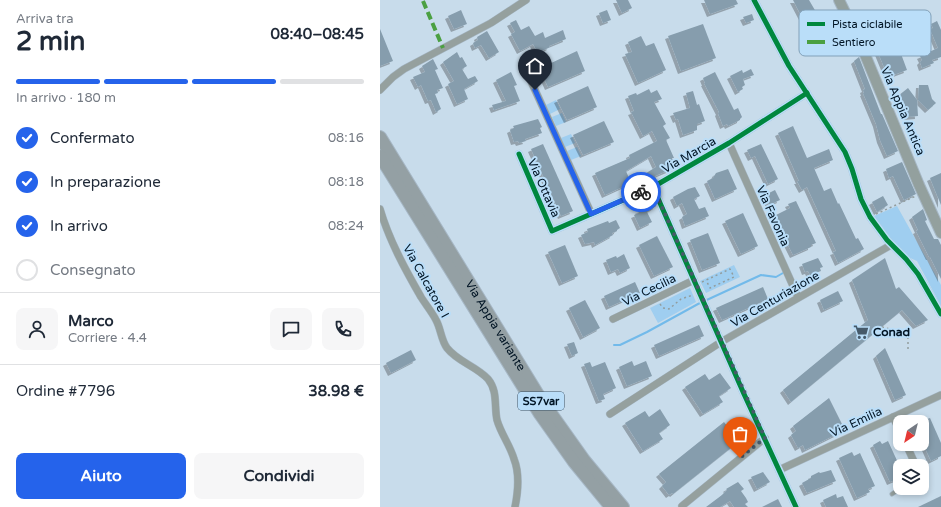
<!DOCTYPE html>
<html lang="it">
<meta charset="utf-8">
<style>
:root{--surface:#fff;--page:#f6f6f7;--text:#1f2937;--muted:#747a83;--line:#e0e1e3;--accent:#2563eb}
body{margin:0;font-family:"Varela Round",sans-serif;background:var(--page);color:var(--text);height:100vh;display:flex;flex-direction:column;font-size:15px;white-space:nowrap}
*{box-sizing:border-box;margin:0}
p{font-size:13px;color:var(--muted)}
.icon{flex:none;width:22px;height:22px;fill:none;stroke:currentColor;stroke-width:2;stroke-linecap:round;stroke-linejoin:round}
.map{position:relative;flex:1;overflow:hidden}
.sheet{display:flex;flex-direction:column;background:var(--surface);width:380px}
.sheet>*{flex:none}
.needle{width:26px;rotate:215deg}
.buttons{position:absolute;left:513px;top:415px;display:grid;gap:8px}
.buttons a{display:grid;place-items:center;width:36px;height:36px;border-radius:8px;background:var(--surface);box-shadow:0 2px 6px #0003;font-size:20px}
.pin{position:absolute;display:grid;place-items:center;width:34px;height:34px;color:#fff;margin:-41px -17px;border-radius:50% 50% 50% 0;rotate:-45deg;box-shadow:0 0 4px #0007}
.pin .icon{rotate:45deg}
.courier{position:absolute;display:grid;place-items:center;width:40px;height:40px;margin:-20px;border:3px solid #2563eb;border-radius:50%;background:#fff;color:#222;box-shadow:0 1px 5px #0007}
.headline em{font-style:normal;font-weight:700}
.headline div{display:flex;flex-direction:column-reverse}
.headline{display:flex;align-items:center;justify-content:space-between;height:68px;padding:0 16px}
h1{font-size:26px;font-weight:700;line-height:30px}
.bar{display:grid;grid-template-columns:repeat(4,1fr);gap:6px 4px;align-content:center;height:48px;padding:0 16px}
.bar i{height:5px;border-radius:3px;background:var(--line)}
.bar .selected{background:var(--accent)}
.bar p{grid-column:span 4}
.line{display:flex;align-items:center;gap:10px;padding:0 16px;border-top:1px solid var(--line)}
.line div{flex:1}
.round{display:grid;place-items:center;flex:none;width:42px;height:42px;border-radius:8px;background:var(--page)}
ol{padding:0 16px;list-style:none}
li{display:flex;align-items:center;gap:12px;height:44px}
li p{margin-inline-start:auto}
li .icon{padding:4px;border-radius:50%;background:var(--accent);color:#fff;stroke-width:4}
li:last-child{color:var(--muted)}
li i{width:22px;height:22px;border:2px solid var(--line);border-radius:50%}
.button{display:flex;gap:8px;margin-top:auto;padding:8px 16px}
.button a{flex:1;height:46px;border-radius:8px;background:var(--accent);color:#fff;font-size:16px;font-weight:700;line-height:46px;text-align:center}
.button a+a{background:var(--page);color:var(--text)}
main{display:flex;flex:1;min-height:0}
.map>svg:first-child{display:block}
.green{fill:#9fcef0}
.lines{fill:none;stroke-linecap:round;stroke-linejoin:round}
.stream{stroke:#72baea;stroke-width:2}
.building{fill:#869dad;filter:url(#shadow)}
.lane-casing{stroke:#a6b7c5;stroke-width:5}
.street-casing{stroke:#a6b7c5;stroke-width:8}
.secondary-casing{stroke:#a6b7c5;stroke-width:12}
.highway-casing{stroke:#a6b7c5;stroke-width:14}
.path{stroke:#929d9e;stroke-width:1.5;stroke-dasharray:2 3;stroke-linecap:butt}
.lane{stroke:#95a09e;stroke-width:3.5}
.street{stroke:#95a09e;stroke-width:7}
.secondary{stroke:#93a09e;stroke-width:10}
.highway{stroke:#94a0a4;stroke-width:12}
.quiet{stroke:#4ba042;stroke-width:4;stroke-dasharray:8 4;stroke-linecap:butt}
.cycleway-casing{stroke:#badef9;stroke-width:8}
.cycleway{stroke:#00873e;stroke-width:5}
.done{stroke:#465a6a;stroke-width:4;stroke-dasharray:0 7.2}
.route{stroke:#2563eb;stroke-width:5}
.labels{text-anchor:middle;stroke-width:4;stroke-linejoin:round;paint-order:stroke}
.shield{fill:#badef9;stroke:#385164;stroke-width:1}
.shield-label{font-size:11px;font-weight:bold;fill:#001424}
.street-label{font-size:12px;fill:#001424;stroke:#badef9}
.poi-label{font-size:12px;font-weight:bold;fill:#001424;stroke:#badef9;text-anchor:start}
.key{fill:#badef9;stroke:#82a1b9;stroke-width:1}
.key-label{font-size:11px;fill:#001424}
</style>
<main>
<section class="sheet">
<div class="headline"><div><h1>2 min</h1><p>Arriva tra</p></div><em>08:40–08:45</em></div>
<div class="bar"><i class="selected"></i><i class="selected"></i><i class="selected"></i><i></i><p>In arrivo · 180 m</p></div>
<ol>
<li><svg class="icon" aria-label="check" viewBox="0 0 24 24"><path d="M5 12l5 5 9-10"/></svg>Confermato<p>08:16</p></li>
<li><svg class="icon" aria-label="check" viewBox="0 0 24 24"><path d="M5 12l5 5 9-10"/></svg>In preparazione<p>08:18</p></li>
<li><svg class="icon" aria-label="check" viewBox="0 0 24 24"><path d="M5 12l5 5 9-10"/></svg>In arrivo<p>08:24</p></li>
<li><i></i>Consegnato</li>
</ol>
<div class="line" style="height:72px"><a class="round"><svg class="icon" aria-label="person" viewBox="0 0 24 24"><circle cx="12" cy="8" r="4"/><path d="M4 21q1-7 8-7t8 7"/></svg></a><div><b>Marco</b><p>Corriere · 4.4</p></div><a class="round"><svg class="icon" aria-label="chat" viewBox="0 0 24 24"><path d="M4 5h16v11H9l-5 4z"/></svg></a><a class="round"><svg class="icon" aria-label="phone" viewBox="0 0 24 24"><path d="M5 4h4l2 5-3 2q2 4 5 5l2-3 5 2v4C11 20 4 13 5 4z"/></svg></a></div>
<div class="line" style="height:52px"><div>Ordine #7796</div><b>38.98 €</b></div>
<div class="button"><a>Aiuto</a><a>Condividi</a></div>
</section>
<div class="map">
<svg width="561" height="507" viewBox="0 0 561 507">
<defs>
<filter id="shadow"><feDropShadow dx="-3" dy="3" stdDeviation="0" flood-color="#0004"/></filter>
</defs>
<rect width="100%" height="100%" fill="#c8dceb"/>
<g class="green">
<polygon points="176,100 180,109 170,114 166,105"/>
<polygon points="182,113 186,122 176,126 172,117"/>
<polygon points="191,134 195,143 185,147 181,138"/>
<polygon points="197,147 201,156 191,160 187,151"/>
<polygon points="517,206 561,285 561,306 537,261 528,257 513,243 494,216"/>
<polygon points="354,265 360,277 326,293 320,281"/>
<polygon points="310,288 316,302 278,323 270,308"/>
</g>
<g class="lines">
<polyline class="stream" points="234,345 240,345 267,332 318,304 381,275 396,277 403,273"/>
</g>
<g class="building">
<polygon points="236,0 248,0 252,8 242,13"/>
<polygon points="324,0 356,0 358,4 330,14"/>
<polygon points="413,0 429,0 436,12 423,19"/>
<polygon points="81,10 87,24 74,29 68,16"/>
<polygon points="227,10 231,20 223,23 219,13"/>
<polygon points="372,14 374,20 366,23 363,17"/>
<polygon points="136,20 141,30 149,26 155,36 163,32 165,38 183,30 186,39 169,46 170,47 158,53 153,44 140,51 131,34 135,32 130,23"/>
<polygon points="497,21 506,44 511,42 512,45 517,43 527,70 508,77 493,40 487,42 480,27"/>
<polygon points="557,21 561,30 561,57 552,60 554,63 542,68 540,62 542,60 540,56 558,48 550,29 553,28 551,24"/>
<polygon points="323,24 336,58 301,71 288,36"/>
<polygon points="0,29 13,61 0,66"/>
<polygon points="107,31 119,52 109,58 101,45 95,48 93,43 98,40 97,37"/>
<polygon points="261,36 266,46 274,43 286,70 258,83 245,54 252,52 248,42"/>
<polygon points="197,51 205,71 168,87 159,67 168,63 169,64"/>
<polygon points="77,52 80,58 82,57 87,66 82,69 88,79 95,76 98,81 84,89 88,99 77,104 68,84 74,81 63,62"/>
<polygon points="479,57 501,114 502,114 518,151 507,156 500,140 496,124 483,93 484,93 483,90 485,89 474,61"/>
<polygon points="53,59 58,69 55,70 63,88 57,90 58,93 55,94 61,109 56,112 51,100 48,101 41,85 38,87 33,77 45,72 42,66"/>
<polygon points="371,69 374,75 363,79 365,85 362,87 363,89 358,92 350,76 362,70 363,73"/>
<polygon points="131,72 137,85 134,86 140,101 114,110 112,105 126,101 116,80"/>
<polygon points="335,72 354,110 358,108 362,117 360,119 360,120 348,126 347,124 343,126 338,113 339,112 324,83 325,83 323,78"/>
<polygon points="539,85 548,85 552,99 556,103 548,110 538,100"/>
<polygon points="208,86 217,107 187,120 177,100"/>
<polygon points="528,88 537,100 538,116 526,117 525,105 518,96"/>
<polygon points="269,89 271,93 277,90 282,99 274,102 286,124 283,126 290,138 286,140 294,158 292,158 294,163 294,168 275,176 276,179 269,183 263,175 276,167 271,156 246,171 251,183 225,195 215,173 250,158 249,155 277,141 272,131 263,136 251,112 254,111 248,96 256,93 257,95"/>
<polygon points="313,91 317,105 319,104 325,121 317,124 317,130 303,135 298,119 296,120 293,113 310,108 306,93"/>
<polygon points="158,119 162,127 160,128 162,133 145,139 146,141 139,143 138,141 134,142 130,130 134,128 133,126"/>
<polygon points="224,121 234,142 203,155 193,135"/>
<polygon points="413,126 427,158 449,149 453,160 434,168 444,191 451,188 458,204 459,203 476,239 478,238 484,249 458,263 453,252 456,251 427,187 422,190 417,181 419,181 398,133"/>
<polygon points="163,144 193,211 181,216 151,149"/>
<polygon points="381,144 398,179 388,184 375,156 371,158 367,150"/>
<polygon points="522,162 536,194 524,200 513,176 509,178 506,169"/>
<polygon points="348,169 357,189 335,199 327,181 333,178 336,173"/>
<polygon points="561,173 561,205 550,178"/>
<polygon points="315,187 320,196 314,199 319,209 325,207 329,216 305,226 302,217 307,214 302,203 297,206 293,197 308,189"/>
<polygon points="395,190 400,200 389,205 385,195"/>
<polygon points="503,196 508,205 497,212 492,202"/>
<polygon points="268,198 272,204 274,203 276,206 267,212 272,222 260,228 254,215 259,213 258,211 266,207 263,201"/>
<polygon points="416,201 436,243 431,245 431,247 413,255 406,241 407,239 403,232 402,232 394,216 410,208 408,204"/>
<polygon points="543,209 547,220 545,221 554,239 558,239 561,245 561,279 550,257 549,257 536,231 538,230 532,217"/>
<polygon points="363,213 378,246 361,254 345,221"/>
<polygon points="236,220 240,228 237,230 237,231 232,233 233,235 215,245 214,242 205,244 201,235 208,232 207,229 228,221 229,223"/>
<polygon points="328,233 340,263 322,270 310,240"/>
<polygon points="277,236 293,267 274,276 259,245"/>
<polygon points="185,245 198,276 182,283 168,252"/>
<polygon points="244,254 250,268 240,273 238,269 231,272 226,260 236,256 237,258"/>
<polygon points="438,258 443,267 440,268 441,271 430,275 428,271 425,272 422,264"/>
<polygon points="505,258 516,289 519,287 548,320 536,326 522,310 411,402 403,390 488,320 472,280"/>
<polygon points="255,282 260,293 229,307 224,296"/>
<polygon points="383,287 388,299 342,320 336,308"/>
<polygon points="458,291 463,301 444,310 440,300"/>
<polygon points="205,300 220,328 203,337 189,308"/>
<polygon points="319,325 324,336 279,356 274,345"/>
<polygon points="194,342 198,353 192,356 187,344"/>
<polygon points="505,348 526,395 515,400 496,356"/>
<polygon points="31,350 36,360 11,373 6,363"/>
<polygon points="252,361 254,366 266,361 272,376 247,386 239,367"/>
<polygon points="210,362 212,367 225,362 236,388 223,394 225,399 219,401 204,364"/>
<polygon points="340,373 351,388 339,396 343,402 323,414 305,387 325,374 329,380"/>
<polygon points="449,398 465,430 425,450 423,445 418,448 411,435 416,431 413,426"/>
<polygon points="280,409 290,425 279,433 283,439 263,451 245,423 265,411 269,417"/>
<polygon points="550,418 561,443 561,456 551,461 542,441 542,421"/>
<polygon points="344,422 351,431 360,425 367,435 293,494 292,493 289,495 282,486 286,482 279,474"/>
<polygon points="500,441 502,444 508,441 520,467 520,474 516,476 517,479 510,482 493,445"/>
<polygon points="472,452 474,456 480,453 495,486 488,489 490,492 477,498 459,458"/>
<polygon points="451,470 456,481 427,493 422,483 431,478 431,476 439,472 440,473 444,472"/>
<polygon points="383,472 390,482 377,489 371,477"/>
<polygon points="358,482 364,489 361,491 366,498 368,502 365,504 368,507 354,507 350,501 340,507 326,507 342,495 347,490 346,489"/>
<polygon points="456,494 457,498 463,496 468,507 446,507 443,500"/>
<polygon points="561,496 561,507 538,507"/>
<polygon points="398,499 402,507 382,507"/>
</g>
<g class="lines">
<g class="lane-casing">
<polyline id="lane" points="512,494 518,490"/>
</g>
<g class="street-casing">
<g id="street">
<polyline points="374,0 409,66 465,152 472,169 481,199 490,217 507,240 526,259 538,274 561,314"/>
<polyline points="145,68 211,213"/>
<polyline points="0,90 13,77 24,69 111,23 146,0"/>
<polyline points="349,143 418,297"/>
<polyline points="139,154 172,231 273,187 349,143 427,93"/>
<polyline points="273,187 364,394 416,507"/>
<path d="M 0,209 C 9,240 25,269 41,297 C 46,305 52,312 56,320 C 61,329 61,340 67,348 C 78,362 96,366 108,379 C 118,391 114,406 117,420 C 121,434 130,445 134,459 C 140,474 138,492 135,507"/>
<polyline points="233,319 314,280"/>
<polyline points="230,414 341,342 511,245"/>
<polyline points="513,417 520,431"/>
<polyline points="526,444 536,466"/>
<polyline points="399,470 561,395"/>
<polyline points="542,478 542,479"/>
<polyline points="302,506 385,438"/>
</g>
</g>
<g class="secondary-casing">
<polyline id="secondary" points="459,0 481,45 539,185 561,233"/>
</g>
<g class="highway-casing">
<g id="highway">
<path id="s1" d="M 0,137 L 160,398 L 204,460 L 243,507"/>
<polyline points="0,156 160,414 194,462 231,507"/>
</g>
</g>
<g class="path">
<polyline points="496,214 536,196"/>
<polyline points="322,282 350,269 354,277 330,288 326,280"/>
<polyline points="280,304 283,308 289,309 301,299 313,295"/>
<polyline points="502,327 528,334 528,351"/>
</g>
<use href="#lane" class="lane"/>
<use href="#street" class="street"/>
<use href="#secondary" class="secondary"/>
<use href="#highway" class="highway"/>
<polyline class="quiet" points="43,1 63,48"/>
<g class="cycleway-casing">
<g id="cycleway">
<polyline points="374,0 409,66 465,152 472,169 481,199 490,217 507,240 526,259 538,274 561,314"/>
<polyline points="139,154 172,231 273,187 349,143 427,93"/>
<polyline points="273,187 364,394 416,507"/>
</g>
</g>
<use href="#cycleway" class="cycleway"/>
</g>
<g class="lines">
<polyline class="done" points="261,192 273,187 385,438 360,458"/>
<polyline class="route" points="155,90 211,214 261,192"/>
</g>
<defs>
<g id="supermarket-bare" transform="scale(1.2)"><path d="M-6-5.5h2.5l.6 2H6L4.5 2H-2.5L-4.4-4H-6ZM-1.5 3.2a1.3 1.3 0 1 0 .1 0ZM3 3.2a1.3 1.3 0 1 0 .1 0Z" fill="#465a6a" stroke="#badef9" stroke-width="2.5" paint-order="stroke"/></g>
</defs>
<g fill-rule="evenodd">
<use href="#supermarket-bare" x="481" y="332"/>
</g>
<g class="labels">
<rect class="shield" x="138" y="392" width="46" height="18" rx="3"/>
<g class="shield-label">
<text x="161" y="405">SS7var</text>
</g>
<g class="street-label">
<text transform="translate(523 111) rotate(67)" y="4">Via Appia Antica</text>
<text transform="translate(309 155) rotate(-30)" y="4">Via Marcia</text>
<text transform="translate(164 188) rotate(66)" y="4">Via Ottavia</text>
<text transform="translate(393 216) rotate(66)" y="4">Via Favonia</text>
<text transform="translate(46 281) rotate(61)" y="4">Via Calcatore I</text>
<text transform="translate(269 290) rotate(-26)" y="4">Via Cecilia</text>
<text transform="translate(395 299) rotate(-30)" y="4">Via Centuriazione</text>
<text dy="4" stroke="none"><textPath href="#s1" startOffset="221">Via Appia variante</textPath></text>
<text transform="translate(476 422) rotate(-25)" y="4">Via Emilia</text>
</g>
<g class="poi-label">
<text x="493" y="336">Conad</text>
</g>
</g>
<rect x="419" y="10" width="132" height="46" rx="6" class="key"/>
<rect x="427" y="22" width="18" height="4" fill="#00873e"/>
<rect x="427" y="40" width="18" height="4" fill="#4ba042"/>
<g class="key-label">
<text x="452" y="28">Pista ciclabile</text>
<text x="452" y="46">Sentiero</text>
</g>
</svg>
<div class="buttons">
<a><svg class="needle" viewBox="-14 -14 28 28"><path d="M0-13l5 13h-10z" fill="#e53935"/><path d="M0 13l5-13h-10z" fill="#747a83"/></svg></a>
<a><svg class="icon" aria-label="layers" viewBox="0 0 24 24"><path d="M12 4l9 5-9 5-9-5zM3 14l9 5 9-5"/></svg></a>
</div>
<div class="pin" style="left:360px;top:458px;background:#ea580c"><svg class="icon" aria-label="bag" viewBox="0 0 24 24"><path d="M5 8h14l-1 12H6zM9 8a3 3 0 0 1 6 0"/></svg></div>
<div class="pin" style="left:155px;top:90px;background:#1f2937"><svg class="icon" aria-label="home" viewBox="0 0 24 24"><path d="M3 11l9-7 9 7M6 9v11h12V9"/></svg></div>
<div class="courier" style="left:261px;top:192px"><svg class="icon" aria-label="bike" viewBox="0 0 24 24"><circle cx="6" cy="16" r="4"/><circle cx="18" cy="16" r="4"/><path d="M6 16l4-8h5l3 8M10 8l3 8H6M13 5h3"/></svg></div>
</div>
</main>
